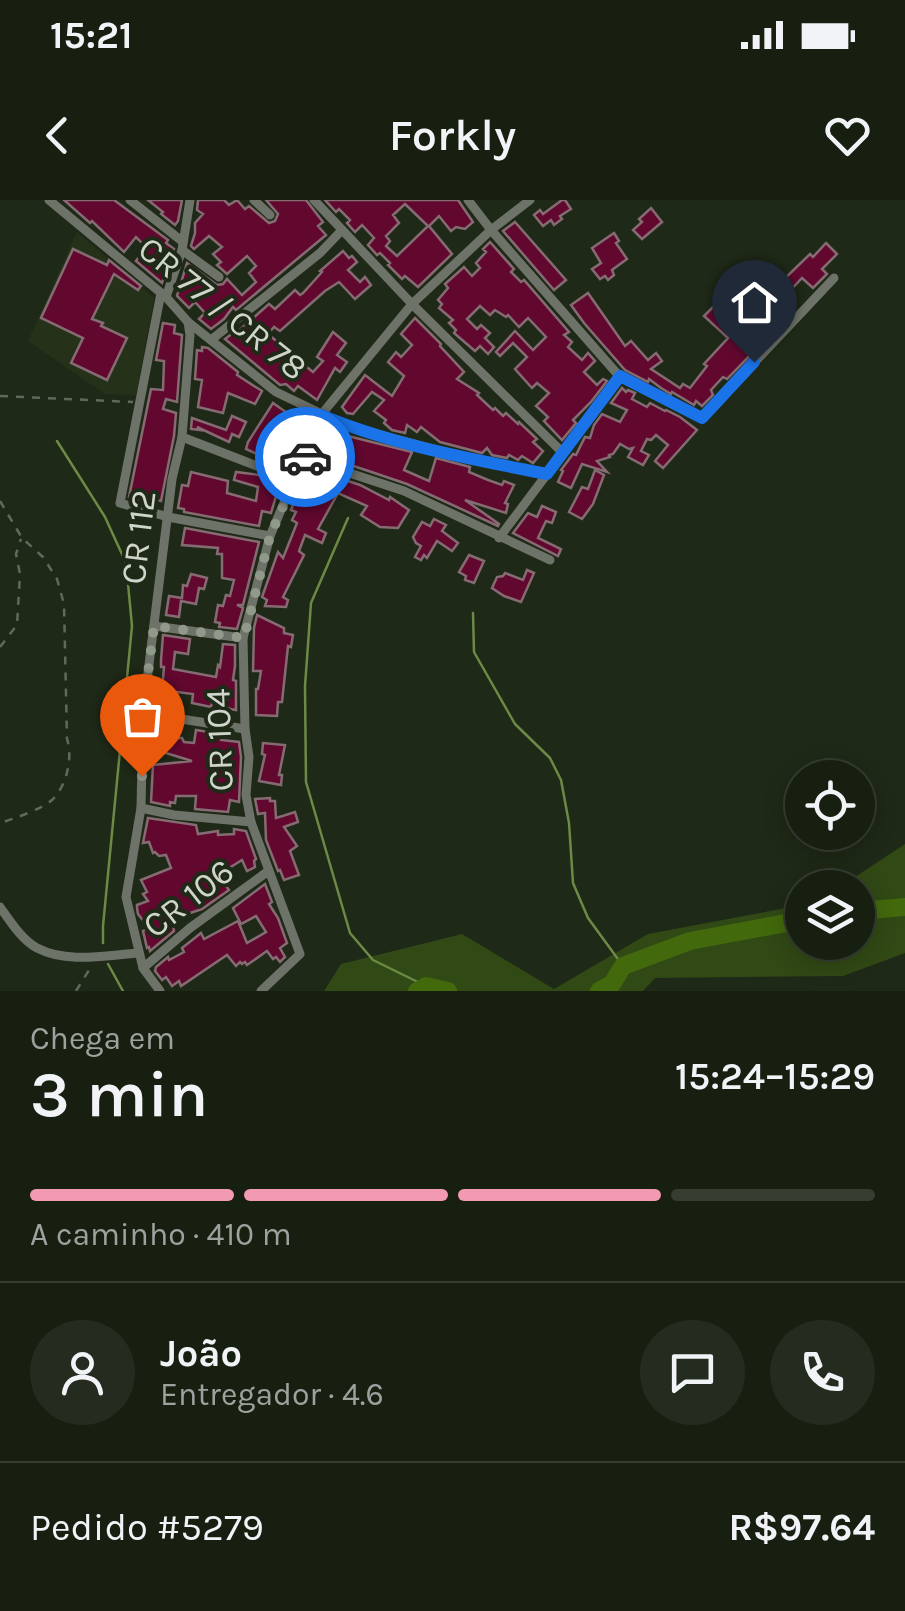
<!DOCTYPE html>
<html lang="pt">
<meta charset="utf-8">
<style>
:root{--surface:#171f11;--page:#242c1f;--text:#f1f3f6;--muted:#9ea29f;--line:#363d31;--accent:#f19ab2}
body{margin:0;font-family:Karla,sans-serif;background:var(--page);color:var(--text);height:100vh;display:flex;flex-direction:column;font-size:38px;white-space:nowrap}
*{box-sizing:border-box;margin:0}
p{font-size:32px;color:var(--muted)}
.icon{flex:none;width:55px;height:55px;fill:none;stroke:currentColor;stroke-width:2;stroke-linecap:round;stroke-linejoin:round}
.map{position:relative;height:791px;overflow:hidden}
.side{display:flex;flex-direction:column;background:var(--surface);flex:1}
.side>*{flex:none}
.tools{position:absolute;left:785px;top:560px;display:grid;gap:20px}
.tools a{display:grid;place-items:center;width:90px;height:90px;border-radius:50%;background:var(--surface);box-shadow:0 5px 25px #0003,0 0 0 2px var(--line);font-size:50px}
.pin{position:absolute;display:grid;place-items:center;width:85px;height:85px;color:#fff;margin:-102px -42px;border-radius:50% 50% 50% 0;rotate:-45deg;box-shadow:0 0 10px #0007}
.pin .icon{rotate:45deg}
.courier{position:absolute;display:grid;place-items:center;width:100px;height:100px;margin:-50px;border:8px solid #1a73e8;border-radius:50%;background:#fff;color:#222;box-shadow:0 2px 12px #0007}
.overview em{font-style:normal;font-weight:600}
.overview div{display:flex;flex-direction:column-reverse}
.overview{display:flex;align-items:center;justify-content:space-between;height:170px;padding:0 30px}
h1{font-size:65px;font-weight:600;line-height:75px}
.bar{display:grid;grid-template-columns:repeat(4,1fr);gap:15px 10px;align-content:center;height:120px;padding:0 30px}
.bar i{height:12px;border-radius:8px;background:var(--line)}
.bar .current{background:var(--accent)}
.bar p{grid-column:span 4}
.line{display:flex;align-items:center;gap:25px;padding:0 30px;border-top:2px solid var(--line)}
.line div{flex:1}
.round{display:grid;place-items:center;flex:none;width:105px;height:105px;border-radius:52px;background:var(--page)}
.status{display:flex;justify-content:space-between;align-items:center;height:70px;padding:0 50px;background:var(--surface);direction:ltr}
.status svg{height:28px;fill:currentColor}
header{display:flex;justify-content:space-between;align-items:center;height:130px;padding:0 30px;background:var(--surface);font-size:45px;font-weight:600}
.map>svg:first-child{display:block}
.built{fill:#253119}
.green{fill:#314915}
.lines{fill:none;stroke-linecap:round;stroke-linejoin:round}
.stream{stroke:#6c8945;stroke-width:2.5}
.river{stroke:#42690c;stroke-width:18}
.building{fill:#62082f;stroke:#856b72;stroke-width:2.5;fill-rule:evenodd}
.path{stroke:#61695a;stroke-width:2.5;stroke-dasharray:8 8;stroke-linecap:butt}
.street{stroke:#6e7369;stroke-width:9}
.done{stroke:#91998b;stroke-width:10;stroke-dasharray:0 18}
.route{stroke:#1a73e8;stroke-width:12}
.labels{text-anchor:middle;stroke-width:8;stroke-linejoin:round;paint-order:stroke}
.street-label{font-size:35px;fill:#cfd5ca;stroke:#1f2917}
</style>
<div class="status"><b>15:21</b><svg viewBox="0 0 49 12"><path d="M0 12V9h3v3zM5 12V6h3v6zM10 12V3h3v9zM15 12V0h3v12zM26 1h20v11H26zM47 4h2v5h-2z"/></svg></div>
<header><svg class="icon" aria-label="back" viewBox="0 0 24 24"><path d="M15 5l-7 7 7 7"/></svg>Forkly<svg class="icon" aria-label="heart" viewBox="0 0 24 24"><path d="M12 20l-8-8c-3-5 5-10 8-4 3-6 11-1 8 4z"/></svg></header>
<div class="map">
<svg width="905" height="791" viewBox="0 0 905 791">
<rect width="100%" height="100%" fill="#1f2917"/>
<polygon class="built" points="77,32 154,98 136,195 105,194 28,141"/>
<polygon class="green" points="905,644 905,753 843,776 655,778 643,791 324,791 341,764 462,734 554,789 648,734 802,705 802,742 858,742 858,688 840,687"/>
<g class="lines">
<g class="stream">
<polyline points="57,241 105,317 126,363 132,426 103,726 103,743"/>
<polyline points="348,318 311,403 305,486 306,582 350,733 373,760 426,786"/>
<polyline points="473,413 474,452 515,524 550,558 561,580 569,623 573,683 588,718 623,766"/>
<polyline points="108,764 123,791"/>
</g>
<g class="river">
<polyline points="858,711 905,707"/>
<polyline points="417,791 426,786 448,791"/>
<polyline points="599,791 612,784 623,766 690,741 802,720"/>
</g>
</g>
<g class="building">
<polygon points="64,0 114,0 168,40 166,43 174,49 162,83 136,61 146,47 136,37 124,52 92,21 90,23"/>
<polygon points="148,0 182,0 178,21 175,25 161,14 163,12"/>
<polygon points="198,0 224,0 229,5 237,0 245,9 249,6 269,23 275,21 278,14 266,0 306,0 323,22 318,26 326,35 236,110 233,107 224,119 211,129 199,119 205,113 195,102 189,108 177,96 187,63 217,85 223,84 227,79 242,95 256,82 249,73 256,66 247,56 227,74 217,65 221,62 213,54 222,47 209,36 194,49 191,46 195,33 195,23 203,14 197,10"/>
<path d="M 325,0 L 458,0 L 473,22 L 465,29 L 456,27 L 451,31 L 439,16 L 429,26 L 452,54 L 418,87 L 405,76 L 402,79 L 388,65 L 390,63 L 380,53 L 377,55 L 368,45 L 374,38 L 362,25 L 355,32 L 347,23 L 350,20 L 339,9 L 336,12 ZM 405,4 L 428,26 L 397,56 L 386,46 L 390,41 L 386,36 L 399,23 L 393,15 Z"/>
<polygon points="562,0 565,0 571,9 560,16 562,19 554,25 551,20 543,26 534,15 540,10 543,14"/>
<polygon points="651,8 662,22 642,39 633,30 642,22 639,19"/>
<polygon points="515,22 566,80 554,90 503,31"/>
<polygon points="614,33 619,41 616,43 627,59 612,70 614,75 608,80 605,76 600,79 592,69 601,63 592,48"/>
<polygon points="490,42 514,69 511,72 521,82 524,80 569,132 564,135 572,142 568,147 582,160 588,153 595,161 584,172 597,185 603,179 607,181 591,202 573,220 576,223 562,240 544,221 548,217 536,206 549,193 537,183 532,188 515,169 527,157 513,143 500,156 496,152 515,131 533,150 546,137 528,118 519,127 508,115 506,117 495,110 490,115 480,106 467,119 477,129 481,125 490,133 485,138 494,147 488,154 480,146 475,151 454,133 456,130 449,123 453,120 439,108 442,104 438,100 448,88 445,84 464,67 472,76 480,68 476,63 486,52 483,49"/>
<polygon points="826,43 837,54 822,69 827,74 813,88 802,78 786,95 777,86 810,54 813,57"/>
<polygon points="73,49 107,65 109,60 141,86 138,90 114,74 92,119 103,123 101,126 127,138 107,180 71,163 83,138 41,118"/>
<polygon points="343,51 349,58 352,56 357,62 348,70 360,82 365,77 371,85 355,99 339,82 325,91 280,131 274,127 268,134 292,154 283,163 294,173 303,164 313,172 323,161 317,157 333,132 346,143 337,155 347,162 340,172 335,168 317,200 298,186 294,191 286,184 280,185 225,139 233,133 235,134 269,104 275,109 295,90 300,95 303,93 322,72 320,71"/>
<polygon points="588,93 625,146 631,141 648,160 656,153 662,161 651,169 680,188 683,184 690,188 707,166 704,164 728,138 704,116 714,106 747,135 749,133 761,144 727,179 723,177 711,190 713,195 702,206 696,201 694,205 672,192 671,194 661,188 649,179 648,182 625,170 584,123 571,105"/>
<polygon points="415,118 441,144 440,146 464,172 457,179 479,193 477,195 493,210 495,208 503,216 506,213 518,224 519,222 537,239 533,242 543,251 533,263 522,256 518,260 509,255 507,258 492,255 487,248 482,253 440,242 421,227 417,232 407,225 405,233 392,230 384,223 386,220 374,211 384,200 372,192 353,214 347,213 342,207 365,175 392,196 404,176 388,162 396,152 401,157 412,145 401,134"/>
<polygon points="163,123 175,125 174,133 182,135 177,202 166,199 163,209 176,213 174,236 161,301 157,300 156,305 129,297 151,189 163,190 164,161 156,160"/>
<polygon points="202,147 208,148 238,172 237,175 262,191 255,204 228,193 223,213 198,207 202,180 195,179 197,150 202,151"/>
<polygon points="622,188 626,192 628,190 635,193 632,199 647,207 650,203 665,211 666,210 680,217 697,230 663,268 655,261 668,245 656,235 651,240 647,239 641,251 649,255 643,265 628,257 633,248 629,249 620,244 613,254 609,255 610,257 597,261 607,272 582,264 571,288 558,282 563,271 561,270 573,254 576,255 585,237 590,238 594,225 602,214 620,222 627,210 611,203"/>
<polygon points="273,203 304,225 295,246 291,244 280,265 246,249 248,242"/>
<polygon points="232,216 246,222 239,237 232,234 229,242 197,227 200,230 191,229 192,218 226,230"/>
<polygon points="335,229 348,236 412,252 404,270 429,281 436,258 470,267 469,272 488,280 502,285 504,281 514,285 505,303 508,304 506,313 465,300 499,324 498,326 407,284 321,255"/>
<polygon points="308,268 360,285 389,300 390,297 409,310 398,328 380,327 361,315 367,306 338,293 318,329 326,333 322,343 305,335 299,351 304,355 283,397 288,400 286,407 265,406 267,400 262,397 278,352 283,358 297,323 292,320 296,312 291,310 300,288 310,275 305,273"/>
<polygon points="595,270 604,275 593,304 582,319 569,312 582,287 588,289"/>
<polygon points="191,272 228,281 227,293 256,301 258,287 234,280 236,272 259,275 283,285 279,293 277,293 271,313 262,311 259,326 184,312 184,309 178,308 182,285 188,286"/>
<polygon points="542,306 556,312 552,323 546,321 538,338 561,349 558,356 513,333 528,313 537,317"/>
<polygon points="434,319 446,325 442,331 458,343 452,351 437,341 427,358 424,355 421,360 415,357 421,346 416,343 413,337 422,322 430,326"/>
<polygon points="185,328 259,342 243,405 237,405 243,408 237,429 219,427 220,423 215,422 218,405 223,406 226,395 230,396 234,380 222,378 222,354 217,354 218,348 182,345"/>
<polygon points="469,355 484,361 474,383 465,380 466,376 459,372"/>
<polygon points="527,370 534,373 521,402 504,396 492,388 497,377 503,376 505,373 523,380"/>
<polygon points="191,374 207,378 204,389 199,388 196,404 181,401 179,417 166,415 169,396 182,398 183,385 187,386"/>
<polygon points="257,415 284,428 284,433 293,435 291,447 288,446 282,502 278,502 277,516 256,515 256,489 258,489 261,471 253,471 254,428"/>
<polygon points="163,435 190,439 188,454 175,452 173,469 216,477 218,465 220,467 223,444 235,445 235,466 233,480 236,481 236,510 230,509 226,506 227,500 213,498 211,507 192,503 193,494 162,490 164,467 161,467 161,460"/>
<polygon points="158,524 168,525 168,530 177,533 176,538 182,538 184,542 194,543 196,530 221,534 221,540 239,542 241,557 239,602 230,600 228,612 195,609 196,596 176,596 175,603 170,602 170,606 151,602 153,565 192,561 153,549 155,525"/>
<polygon points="263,543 285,545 279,575 282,575 281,585 259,581 265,555 262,554"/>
<polygon points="270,598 270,601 275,601 276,618 295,612 298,622 284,627 297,646 290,651 299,675 284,680 280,670 278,671 266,640 265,613 258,614 255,599"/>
<polygon points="148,618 196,625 198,634 218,631 218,635 234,634 234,629 246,631 256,659 254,661 255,667 247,671 242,660 226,670 228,673 220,678 229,690 202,709 172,719 174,731 150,751 149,747 147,748 143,731 149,728 138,714 137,708 137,705 148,701 143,694 147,692 141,680 171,668 166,655 159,656 155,652 153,653 149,642 143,643"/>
<polygon points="265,684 272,702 269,704 278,718 287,743 280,748 285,757 280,762 276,757 273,759 267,751 247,765 245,762 242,764 240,762 236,766 227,755 181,786 179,781 172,786 166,777 162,780 155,771 156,767 168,757 169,760 184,752 182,748 201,733 204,739 238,721 247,743 266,732 256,716 241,724 233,708"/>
</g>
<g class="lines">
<g class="path">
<polyline points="0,196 133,202"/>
<path d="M 0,301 L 22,338 L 43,357 L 57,379 L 64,404 L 67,539 C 73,557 67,586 52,600 C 42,609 13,619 0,623"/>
<polyline points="0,447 17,425 20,374 16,354 21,339"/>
<polyline points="76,791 91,767"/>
</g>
<g class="street">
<polyline points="49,0 166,97 188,122 276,192 347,226 467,258 547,274"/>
<polyline points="130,0 183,42"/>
<polyline points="254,0 270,15"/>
<polyline points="314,0 412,104 563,253"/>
<polyline points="468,0 491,30 620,177 702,218 834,78"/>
<polyline points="182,50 219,77"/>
<polyline points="161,93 120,303 168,317 270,336"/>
<polyline points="166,97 182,50 190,0"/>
<polyline points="211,140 320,53 342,30"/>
<polyline points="182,237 293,280"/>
<polyline points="304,258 404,291 550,360"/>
<polyline points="499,338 620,177"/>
<polyline points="154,426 243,438"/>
<polyline points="143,513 245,529"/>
<polyline points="141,608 174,615 251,622"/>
<path d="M 0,707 C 10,721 22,740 37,748 C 68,764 106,755 139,753"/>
<polyline points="143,768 190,728 267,672"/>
<polyline points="160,791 143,768 126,697 141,608 143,513 172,279 182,237 190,135 188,122"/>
<polyline points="261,791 300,754 251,622 246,595 249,557 245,529 243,438 270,336 321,215 412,104 491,30 530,0"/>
</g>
</g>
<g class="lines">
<polyline class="done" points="142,576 143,513 154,426 244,438 270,336 305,257"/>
<path class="route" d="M 305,257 L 321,215 C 392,245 472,259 547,274 L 620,176 L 702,218 L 754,162"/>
</g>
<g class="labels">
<g class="street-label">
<text transform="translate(223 108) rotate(39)" y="12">CR 77 / CR 78</text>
<text transform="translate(138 337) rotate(-83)" y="12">CR 112</text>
<text transform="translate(219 540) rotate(-92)" y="12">CR 104</text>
<text transform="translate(188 698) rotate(-38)" y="12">CR 106</text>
</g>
</g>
</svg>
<div class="tools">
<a><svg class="icon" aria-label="locate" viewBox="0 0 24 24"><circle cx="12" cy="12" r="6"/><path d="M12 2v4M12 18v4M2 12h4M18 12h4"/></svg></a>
<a><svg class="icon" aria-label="layers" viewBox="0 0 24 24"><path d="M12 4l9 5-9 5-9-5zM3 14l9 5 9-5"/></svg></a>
</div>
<div class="pin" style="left:142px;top:576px;background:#ea580c"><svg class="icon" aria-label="bag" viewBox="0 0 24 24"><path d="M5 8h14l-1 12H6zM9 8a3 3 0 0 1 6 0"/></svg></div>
<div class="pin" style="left:754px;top:162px;background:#1f2937"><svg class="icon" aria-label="home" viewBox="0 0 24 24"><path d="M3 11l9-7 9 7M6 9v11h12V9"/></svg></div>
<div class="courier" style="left:305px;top:257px"><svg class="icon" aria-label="car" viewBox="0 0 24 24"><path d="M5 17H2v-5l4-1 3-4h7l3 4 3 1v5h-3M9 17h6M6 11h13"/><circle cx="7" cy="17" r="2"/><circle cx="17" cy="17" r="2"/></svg></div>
</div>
<section class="side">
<div class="overview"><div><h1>3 min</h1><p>Chega em</p></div><em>15:24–15:29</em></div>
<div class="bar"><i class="current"></i><i class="current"></i><i class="current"></i><i></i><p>A caminho · 410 m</p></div>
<div class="line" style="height:180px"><a class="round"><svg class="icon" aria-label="person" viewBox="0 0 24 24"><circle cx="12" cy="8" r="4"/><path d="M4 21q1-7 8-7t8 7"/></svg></a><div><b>João</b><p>Entregador · 4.6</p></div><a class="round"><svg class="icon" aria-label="chat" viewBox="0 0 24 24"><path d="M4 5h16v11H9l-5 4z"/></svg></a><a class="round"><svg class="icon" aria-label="phone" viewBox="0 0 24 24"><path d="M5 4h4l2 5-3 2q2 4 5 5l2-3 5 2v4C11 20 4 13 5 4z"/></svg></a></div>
<div class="line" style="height:130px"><div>Pedido #5279</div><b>R$97.64</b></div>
</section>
